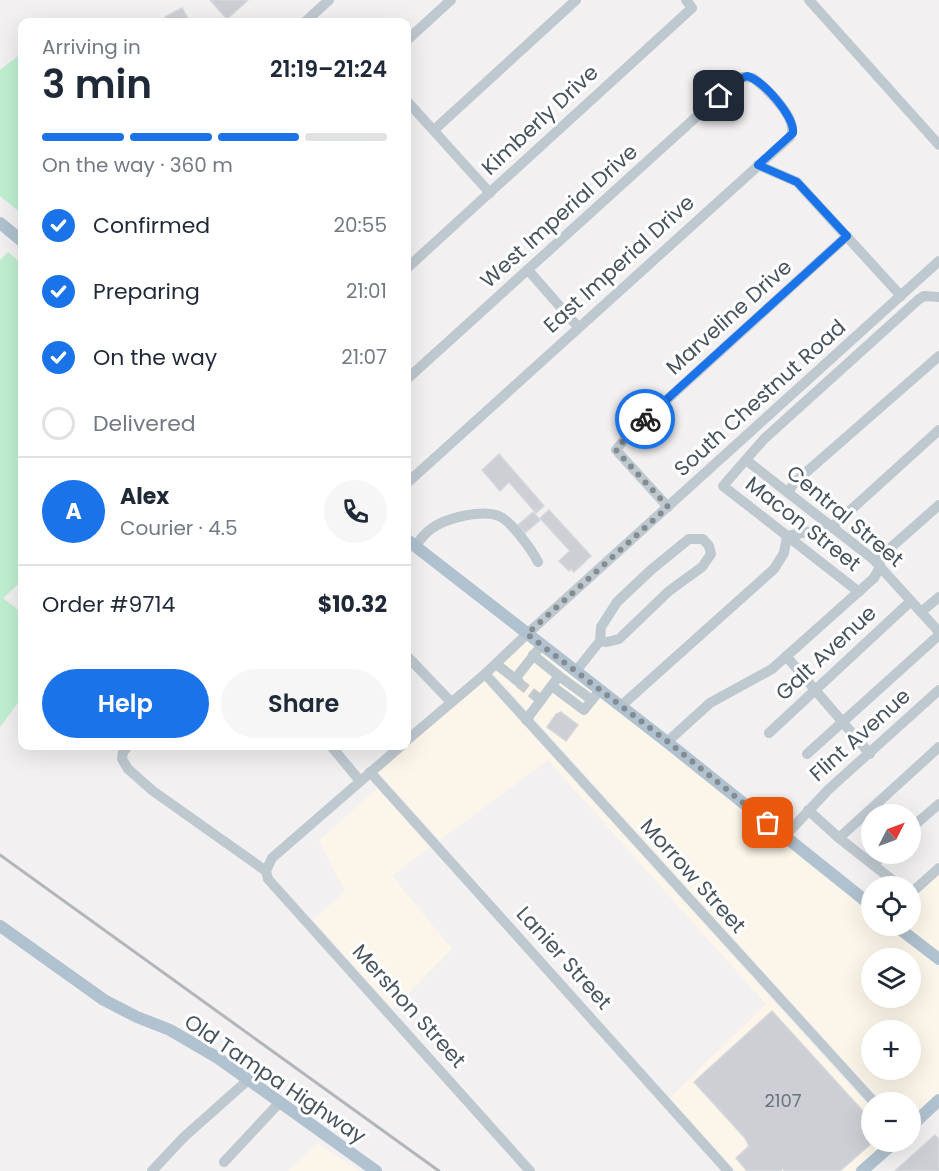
<!DOCTYPE html>
<meta charset="utf-8">
<style>
:root{--surface:#fff;--page:#f6f6f7;--text:#1f2937;--muted:#747a83;--line:#e0e1e3;--accent:#1a73e8}
body{margin:0;font-family:Poppins,sans-serif;background:var(--page);color:var(--text);height:100vh;display:flex;flex-direction:column;font-size:22px;white-space:nowrap}
*{box-sizing:border-box;margin:0}
p{font-size:20px;color:var(--muted)}
.icon{flex:none;width:33px;height:33px;fill:none;stroke:currentColor;stroke-width:2;stroke-linecap:round;stroke-linejoin:round}
.map{position:relative;flex:1;overflow:hidden}
.side{position:absolute;left:18px;top:18px;width:393px;height:732px;display:flex;flex-direction:column;background:var(--surface);border-radius:12px;box-shadow:0 6px 24px #0002}
.side>*{flex:none}
.needle{width:39px;rotate:48deg}
.fabs{position:absolute;left:861px;top:804px;display:grid;gap:12px}
.fabs a{display:grid;place-items:center;width:60px;height:60px;border-radius:50%;background:var(--surface);box-shadow:0 6px 24px #0002;font-size:30px}
.pin{position:absolute;display:grid;place-items:center;width:51px;height:51px;color:#fff;margin:-26px;border-radius:12px;box-shadow:0 3px 9px #0006}
.courier{position:absolute;display:grid;place-items:center;width:60px;height:60px;margin:-30px;border:4px solid #1a73e8;border-radius:50%;background:#fff;color:#222;box-shadow:0 2px 8px #0007}
.overview em{font-style:normal;font-weight:600}
.overview div{display:flex;flex-direction:column-reverse}
.overview{display:flex;align-items:center;justify-content:space-between;height:102px;padding:0 24px}
h1{font-size:39px;font-weight:600;line-height:45px}
.bar{display:grid;grid-template-columns:repeat(4,1fr);gap:9px 6px;align-content:center;height:72px;padding:0 24px}
.bar i{height:8px;border-radius:4px;background:var(--line)}
.bar .active{background:var(--accent)}
.bar p{grid-column:span 4}
.line{display:flex;align-items:center;gap:15px;padding:0 24px;border-top:2px solid var(--line)}
.line div{flex:1}
.round{display:grid;place-items:center;flex:none;width:63px;height:63px;border-radius:32px;background:var(--page)}
ol{padding:0 24px;list-style:none}
li{display:flex;align-items:center;gap:18px;height:66px}
li p{margin-inline-start:auto}
li .icon{padding:6px;border-radius:50%;background:var(--accent);color:#fff;stroke-width:4}
li:last-child{color:var(--muted)}
li i{width:33px;height:33px;border:3px solid var(--line);border-radius:50%}
.primary-button{display:flex;gap:12px;margin-top:auto;padding:12px 24px}
.primary-button a{flex:1;height:69px;border-radius:36px;background:var(--accent);color:#fff;font-size:24px;font-weight:600;line-height:69px;text-align:center}
.primary-button a+a{background:var(--page);color:var(--text)}
.map>svg:first-child{display:block}
.commercial{fill:#fcf6ea;fill-rule:evenodd}
.green{fill:#bfefd0}
.building{fill:#cdcfd5;stroke:#d4d7db;stroke-width:1.5}
.lines{fill:none;stroke-linecap:round;stroke-linejoin:round}
.minor-tunnel{stroke:#c8c9cc;stroke-width:10;stroke-dasharray:10 5;stroke-linecap:butt}
.minor{stroke:#bec8cf;stroke-width:10}
.major{stroke:#b0c1cf;stroke-width:12}
.rail{stroke:#b2b6ba;stroke-width:3}
.done{stroke:#848b91;stroke-width:6;stroke-dasharray:0 10.8}
.route{stroke:#1a73e8;stroke-width:8}
.labels{text-anchor:middle;stroke-width:6;stroke-linejoin:round;paint-order:stroke}
.number-label{font-size:18px;fill:#69737c}
.street-label{font-size:21px;fill:#48545e;stroke:#fff}
</style>
<div class="map">
<svg width="939" height="1171" viewBox="0 0 939 1171">
<rect width="100%" height="100%" fill="#f2f0f0"/>
<g class="commercial">
<path d="M 527,642 L 663,746 L 871,914 L 872,926 L 886,926 L 939,967 L 939,1093 L 911,1120 L 910,1102 L 882,1102 L 493,673 ZM 872,958 L 910,958 L 910,998 L 872,998 ZM 872,1030 L 910,1030 L 910,1070 L 872,1070 Z"/>
<polygon points="484,681 871,1109 872,1142 887,1142 854,1171 736,1171 670,1098 766,1004 548,760 440,840 378,772"/>
<polygon points="377,788 430,847 392,876 452,949 393,1009 313,920 345,891 319,841"/>
<polygon points="939,864 939,952 905,926 910,926 911,899"/>
<polygon points="318,1143 359,1171 288,1171"/>
</g>
<g class="green">
<polygon points="18,56 22,58 22,214 0,196 0,70"/>
<polygon points="8,252 22,264 22,581 3,598 22,613 22,701 20,700 0,727 0,260"/>
</g>
<g class="building">
<polygon points="210,0 248,0 227,19"/>
<polygon points="182,8 190,22 161,22 167,20 165,17"/>
<polygon points="499,454 544,506 536,513 509,482 500,491 482,470"/>
<polygon points="549,510 591,556 574,572 571,569 569,571 559,561 570,551 540,518"/>
<polygon points="533,512 540,520 525,533 518,525"/>
<polygon points="561,712 578,725 566,741 547,727 556,714"/>
<polygon points="772,1011 872,1121 873,1142 840,1171 785,1171 783,1169 780,1171 747,1171 736,1158 749,1146 745,1138 694,1082"/>
<polygon points="935,1135 939,1139 939,1171 895,1171"/>
</g>
<g class="lines">
<polyline class="minor-tunnel" points="519,683 537,697"/>
<g class="minor">
<polyline points="809,0 939,145"/>
<polyline points="305,22 329,0"/>
<polyline points="406,41 451,0"/>
<polyline points="406,100 490,193"/>
<polyline points="434,130 576,0"/>
<polyline points="758,165 797,182 901,296"/>
<polyline points="406,269 692,8 686,0"/>
<polyline points="528,270 578,327"/>
<path d="M 406,380 L 737,80 L 742,77 L 753,78 C 766,88 801,120 790,137 L 406,484"/>
<polyline points="746,460 873,559 939,632"/>
<polyline points="788,492 795,482 939,356"/>
<polyline points="668,507 616,450 628,435 847,236"/>
<path d="M 415,546 C 420,540 425,533 431,529 C 445,518 482,509 499,516 C 511,521 532,550 538,562"/>
<polyline points="859,592 723,486 764,439 918,300 924,296 939,297"/>
<polyline points="921,612 939,597"/>
<polyline points="406,655 451,702"/>
<polyline points="533,655 559,676 541,700"/>
<polyline points="786,656 870,754"/>
<polyline points="496,664 519,682"/>
<polyline points="576,671 600,641 601,627 617,602 652,569 689,539 703,539 709,546 711,554 702,567 669,591 619,639 607,642 600,641"/>
<polyline points="485,674 874,1102"/>
<polyline points="559,676 592,700"/>
<polyline points="515,679 537,651"/>
<polyline points="552,686 584,710 600,690"/>
<polyline points="621,706 774,569 784,553 787,536 832,527 939,430"/>
<polyline points="526,720 541,700 537,697"/>
<polyline points="769,733 911,601"/>
<polyline points="406,741 485,674 527,634 939,261"/>
<polyline points="667,742 710,703 772,669 874,578 880,567 879,558 939,505"/>
<polyline points="128,746 123,752 122,759 128,769 153,791 266,871"/>
<polyline points="331,746 360,781"/>
<polyline points="401,746 272,858 266,871 268,879 530,1171"/>
<polyline points="807,754 939,635"/>
<polyline points="370,772 728,1171"/>
<polyline points="808,810 839,838 900,886"/>
<polyline points="910,829 939,804"/>
<polyline points="785,836 829,789 939,690"/>
<polyline points="839,838 939,747"/>
<polyline points="873,865 884,854"/>
<polyline points="910,894 939,868"/>
<polyline points="224,1162 280,1102"/>
<polyline points="152,1171 184,1137 248,1080"/>
</g>
<g class="major">
<polyline points="0,223 22,241"/>
<polyline points="406,539 667,742 872,906"/>
<polyline points="0,926 104,1000 137,1017 170,1030 218,1058 376,1171"/>
<polyline points="896,926 939,959"/>
<polyline points="910,1127 939,1100"/>
<polyline points="862,1171 895,1142"/>
</g>
<polyline class="rail" points="0,855 439,1171"/>
</g>
<g class="lines">
<polyline class="done" points="645,419 628,435 616,450 668,507 527,634 667,741 768,823"/>
<path class="route" d="M 645,419 L 847,236 L 797,182 L 758,165 L 793,133 C 795,117 763,80 747,76 L 737,80 L 719,96"/>
</g>
<g class="labels">
<g class="number-label">
<text x="783" y="1107">2107</text>
</g>
<g class="street-label">
<text transform="translate(540 120) rotate(-43)" y="7">Kimberly Drive</text>
<text transform="translate(559 216) rotate(-42)" y="7">West Imperial Drive</text>
<text transform="translate(619 264) rotate(-42)" y="7">East Imperial Drive</text>
<text transform="translate(729 317) rotate(-42)" y="7">Marveline Drive</text>
<text transform="translate(760 398) rotate(-42)" y="7">South Chestnut Road</text>
<text transform="translate(845 516) rotate(40)" y="7">Central Street</text>
<text transform="translate(803 524) rotate(38)" y="7">Macon Street</text>
<text transform="translate(826 653) rotate(-43)" y="7">Galt Avenue</text>
<text transform="translate(860 735) rotate(-42)" y="7">Flint Avenue</text>
<text transform="translate(693 876) rotate(48)" y="7">Morrow Street</text>
<text transform="translate(564 958) rotate(48)" y="7">Lanier Street</text>
<text transform="translate(409 1006) rotate(48)" y="7">Mershon Street</text>
<text transform="translate(275 1079) rotate(34)" y="7">Old Tampa Highway</text>
</g>
</g>
</svg>
<div class="fabs">
<a><svg class="needle" viewBox="-14 -14 28 28"><path d="M0-13l5 13h-10z" fill="#e53935"/><path d="M0 13l5-13h-10z" fill="#747a83"/></svg></a>
<a><svg class="icon" aria-label="locate" viewBox="0 0 24 24"><circle cx="12" cy="12" r="6"/><path d="M12 2v4M12 18v4M2 12h4M18 12h4"/></svg></a>
<a><svg class="icon" aria-label="layers" viewBox="0 0 24 24"><path d="M12 4l9 5-9 5-9-5zM3 14l9 5 9-5"/></svg></a>
<a>+</a>
<a>−</a>
</div>
<div class="pin" style="left:768px;top:823px;background:#ea580c"><svg class="icon" aria-label="bag" viewBox="0 0 24 24"><path d="M5 8h14l-1 12H6zM9 8a3 3 0 0 1 6 0"/></svg></div>
<div class="pin" style="left:719px;top:96px;background:#1f2937"><svg class="icon" aria-label="home" viewBox="0 0 24 24"><path d="M3 11l9-7 9 7M6 9v11h12V9"/></svg></div>
<div class="courier" style="left:645px;top:419px"><svg class="icon" aria-label="bike" viewBox="0 0 24 24"><circle cx="6" cy="16" r="4"/><circle cx="18" cy="16" r="4"/><path d="M6 16l4-8h5l3 8M10 8l3 8H6M13 5h3"/></svg></div>
<section class="side">
<div class="overview"><div><h1>3 min</h1><p>Arriving in</p></div><em>21:19–21:24</em></div>
<div class="bar"><i class="active"></i><i class="active"></i><i class="active"></i><i></i><p>On the way · 360 m</p></div>
<ol>
<li><svg class="icon" aria-label="check" viewBox="0 0 24 24"><path d="M5 12l5 5 9-10"/></svg>Confirmed<p>20:55</p></li>
<li><svg class="icon" aria-label="check" viewBox="0 0 24 24"><path d="M5 12l5 5 9-10"/></svg>Preparing<p>21:01</p></li>
<li><svg class="icon" aria-label="check" viewBox="0 0 24 24"><path d="M5 12l5 5 9-10"/></svg>On the way<p>21:07</p></li>
<li><i></i>Delivered</li>
</ol>
<div class="line" style="height:108px"><b class="round" style="background:var(--accent);color:#fff">A</b><div><b>Alex</b><p>Courier · 4.5</p></div><a class="round"><svg class="icon" aria-label="phone" viewBox="0 0 24 24"><path d="M5 4h4l2 5-3 2q2 4 5 5l2-3 5 2v4C11 20 4 13 5 4z"/></svg></a></div>
<div class="line" style="height:78px"><div>Order #9714</div><b>$10.32</b></div>
<div class="primary-button"><a>Help</a><a>Share</a></div>
</section>
</div>
